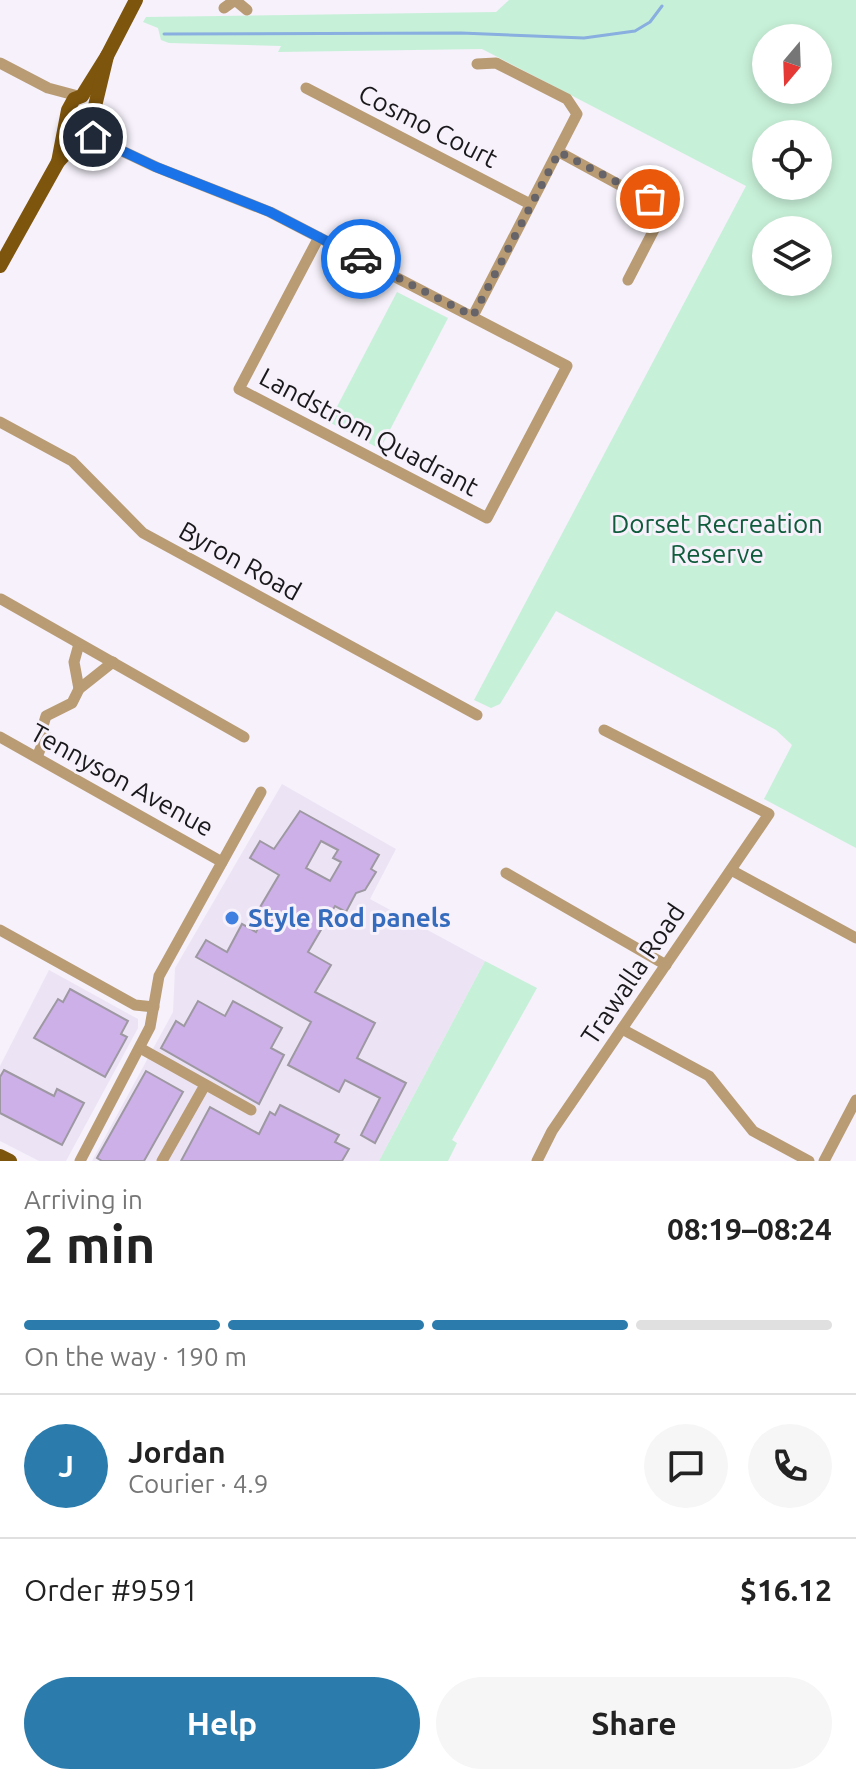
<!DOCTYPE html>
<meta charset="utf-8">
<style>
:root{--surface:#fff;--page:#f6f6f6;--text:#222;--muted:#767676;--line:#e0e0e0;--accent:#2b7cad}
body{margin:0;font-family:Ubuntu,sans-serif;background:var(--page);color:var(--text);height:100vh;display:flex;flex-direction:column;font-size:30px;white-space:nowrap}
*{box-sizing:border-box;margin:0}
p{font-size:26px;color:var(--muted)}
.icon{flex:none;width:44px;height:44px;fill:none;stroke:currentColor;stroke-width:2;stroke-linecap:round;stroke-linejoin:round}
.map{position:relative;height:1161px;overflow:hidden}
.sheet{display:flex;flex-direction:column;background:var(--surface);flex:1}
.sheet>*{flex:none}
.needle{width:52px;rotate:199deg}
.tools{position:absolute;left:752px;top:24px;display:grid;gap:16px}
.tools a{display:grid;place-items:center;width:80px;height:80px;border-radius:50%;background:var(--surface);box-shadow:0 4px 12px #0003;font-size:40px}
.pin{position:absolute;display:grid;place-items:center;width:68px;height:68px;color:#fff;margin:-34px;border:4px solid #fff;border-radius:50%;box-shadow:0 2px 8px #0007}
.courier{position:absolute;display:grid;place-items:center;width:80px;height:80px;margin:-40px;border:6px solid #1a73e8;border-radius:50%;background:#fff;color:#222;box-shadow:0 2px 10px #0007}
.overview em{font-style:normal;font-weight:700}
.overview div{display:flex;flex-direction:column-reverse}
.overview{display:flex;align-items:center;justify-content:space-between;height:136px;padding:0 24px}
h1{font-size:52px;font-weight:700;line-height:60px}
.bar{display:grid;grid-template-columns:repeat(4,1fr);gap:12px 8px;align-content:center;height:96px;padding:0 24px}
.bar i{height:10px;border-radius:6px;background:var(--line)}
.bar .on{background:var(--accent)}
.bar p{grid-column:span 4}
.line{display:flex;align-items:center;gap:20px;padding:0 24px;border-top:2px solid var(--line)}
.line div{flex:1}
.round{display:grid;place-items:center;flex:none;width:84px;height:84px;border-radius:42px;background:var(--page)}
.cta{display:flex;gap:16px;margin-top:auto;padding:16px 24px}
.cta a{flex:1;height:92px;border-radius:48px;background:var(--accent);color:#fff;font-size:32px;font-weight:700;line-height:92px;text-align:center}
.cta a+a{background:var(--page);color:var(--text)}
.map>svg:first-child{display:block}
.built{fill:#ece4f4}
.green{fill:#c7f0d8;fill-rule:evenodd}
.lines{fill:none;stroke-linecap:round;stroke-linejoin:round}
.stream{stroke:#88afdf;stroke-width:3}
.building{fill:#ccb0e7;stroke:#9d98a1;stroke-width:2;fill-rule:evenodd}
.minor{stroke:#b99c74;stroke-width:11}
.major{stroke:#7e550c;stroke-width:14}
.done{stroke:#676469;stroke-width:8;stroke-dasharray:0 14.4}
.route{stroke:#1a73e8;stroke-width:10}
.shop-dot{fill:#3f7fe0;stroke:#f6f1fb;stroke-width:3}
.labels{text-anchor:middle;stroke-width:6;stroke-linejoin:round;paint-order:stroke}
.street-label{font-size:26px;fill:#1a181b;stroke:#f6f1fb}
.park-label{font-size:26px;fill:#0f5c3c;stroke:#f6f1fb}
.shop-label{font-size:26px;font-weight:bold;fill:#366cbe;stroke:#f6f1fb;text-anchor:start}
</style>
<div class="map">
<svg width="856" height="1161" viewBox="0 0 856 1161">
<rect width="100%" height="100%" fill="#f6f1fb"/>
<g class="built">
<polygon points="282,784 396,849 370,899 485,961 379,1161 92,1161 173,1012 175,968"/>
<polygon points="49,970 138,1019 138,1028 66,1161 39,1161 0,1141 0,1066"/>
</g>
<g class="green">
<path d="M 509,0 L 856,0 L 856,848 L 764,799 L 792,745 L 776,730 L 556,611 L 500,704 L 491,708 L 474,700 L 746,186 L 482,49 L 278,52 L 281,46 L 169,43 L 161,40 L 158,28 L 143,22 L 146,17 L 496,12 ZM 766,38 L 818,38 L 818,90 L 766,90 ZM 766,134 L 818,134 L 818,186 L 766,186 ZM 766,230 L 818,230 L 818,282 L 766,282 Z"/>
<polygon points="397,292 448,318 380,449 329,422"/>
<polygon points="485,961 537,988 452,1140 457,1143 448,1161 379,1161"/>
</g>
<g class="lines">
<polyline class="stream" points="164,34 461,33 584,38 635,31 650,22 662,6"/>
</g>
<g class="building">
<path d="M 300,811 L 379,855 L 371,869 L 376,872 L 365,890 L 356,893 L 346,912 L 335,906 L 308,952 L 331,965 L 315,992 L 375,1023 L 357,1058 L 406,1083 L 375,1143 L 361,1135 L 380,1098 L 345,1080 L 339,1092 L 288,1065 L 311,1022 L 196,957 L 206,940 L 227,952 L 242,924 L 256,932 L 266,913 L 259,909 L 279,875 L 250,858 L 260,841 L 274,849 ZM 321,841 L 338,850 L 333,858 L 341,862 L 330,881 L 306,868 Z"/>
<polygon points="70,989 128,1021 121,1034 127,1037 105,1077 34,1038 58,999 63,1002"/>
<polygon points="198,1001 225,1016 233,1001 282,1028 271,1048 284,1055 259,1104 161,1048 176,1021 184,1026"/>
<polygon points="4,1070 54,1096 57,1089 84,1103 62,1145 0,1113 0,1077"/>
<polygon points="146,1071 183,1092 144,1161 102,1161 97,1158"/>
<polygon points="280,1105 339,1135 335,1142 349,1149 342,1161 181,1161 210,1107 259,1134 270,1112 275,1115"/>
</g>
<g class="lines">
<g class="minor">
<polyline points="224,8 235,0 247,10"/>
<polyline points="0,63 48,88 78,96"/>
<polyline points="306,88 530,204"/>
<polyline points="84,133 156,167 270,212 567,366 487,518 239,389 319,237"/>
<polyline points="559,152 660,207 659,220 628,280"/>
<polyline points="473,316 577,114 567,99 496,63 477,64"/>
<polyline points="0,422 72,461 143,533 477,715"/>
<polyline points="1,599 244,737"/>
<polyline points="79,644 74,662 79,689"/>
<polyline points="0,737 222,862"/>
<polyline points="37,757 46,735 43,726 46,716 72,703 79,689 113,662"/>
<polyline points="731,870 856,938"/>
<polyline points="506,873 666,965"/>
<polyline points="0,930 135,1005 154,1007"/>
<polyline points="622,1029 709,1076 753,1131 809,1161"/>
<polyline points="140,1048 251,1110"/>
<polyline points="80,1161 150,1027 159,976 261,792"/>
<polyline points="162,1161 205,1085"/>
<polyline points="537,1161 552,1131 769,814 604,730"/>
<polyline points="824,1161 856,1100"/>
</g>
<g class="major">
<polyline points="58,162 68,110 74,99 82,96 107,56 136,0"/>
<polyline points="0,266 58,162 90,127 107,56"/>
<polyline points="0,1156 10,1161"/>
</g>
</g>
<g class="lines">
<polyline class="done" points="361,259 473,316 559,152 650,199"/>
<polyline class="route" points="93,137 156,167 270,212 361,259"/>
</g>
<circle class="shop-dot" cx="232" cy="918" r="8"/>
<g class="labels">
<g class="street-label">
<text transform="translate(428 126) rotate(27)" y="9">Cosmo Court</text>
<text transform="translate(369 432) rotate(28)" y="9">Landstrom Quadrant</text>
<text transform="translate(240 561) rotate(29)" y="9">Byron Road</text>
<text transform="translate(122 780) rotate(29)" y="9">Tennyson Avenue</text>
<text transform="translate(633 974) rotate(-56)" y="9">Trawalla Road</text>
</g>
<g class="park-label">
<text x="717" y="533">Dorset Recreation<tspan x="717" dy="30">Reserve</tspan></text>
</g>
<g class="shop-label">
<text x="248" y="927">Style Rod panels</text>
</g>
</g>
</svg>
<div class="tools">
<a><svg class="needle" viewBox="-14 -14 28 28"><path d="M0-13l5 13h-10z" fill="#e53935"/><path d="M0 13l5-13h-10z" fill="#767676"/></svg></a>
<a><svg class="icon" aria-label="locate" viewBox="0 0 24 24"><circle cx="12" cy="12" r="6"/><path d="M12 2v4M12 18v4M2 12h4M18 12h4"/></svg></a>
<a><svg class="icon" aria-label="layers" viewBox="0 0 24 24"><path d="M12 4l9 5-9 5-9-5zM3 14l9 5 9-5"/></svg></a>
</div>
<div class="pin" style="left:650px;top:199px;background:#ea580c"><svg class="icon" aria-label="bag" viewBox="0 0 24 24"><path d="M5 8h14l-1 12H6zM9 8a3 3 0 0 1 6 0"/></svg></div>
<div class="pin" style="left:93px;top:137px;background:#1f2937"><svg class="icon" aria-label="home" viewBox="0 0 24 24"><path d="M3 11l9-7 9 7M6 9v11h12V9"/></svg></div>
<div class="courier" style="left:361px;top:259px"><svg class="icon" aria-label="car" viewBox="0 0 24 24"><path d="M5 17H2v-5l4-1 3-4h7l3 4 3 1v5h-3M9 17h6M6 11h13"/><circle cx="7" cy="17" r="2"/><circle cx="17" cy="17" r="2"/></svg></div>
</div>
<section class="sheet">
<div class="overview"><div><h1>2 min</h1><p>Arriving in</p></div><em>08:19–08:24</em></div>
<div class="bar"><i class="on"></i><i class="on"></i><i class="on"></i><i></i><p>On the way · 190 m</p></div>
<div class="line" style="height:144px"><b class="round" style="background:var(--accent);color:#fff">J</b><div><b>Jordan</b><p>Courier · 4.9</p></div><a class="round"><svg class="icon" aria-label="chat" viewBox="0 0 24 24"><path d="M4 5h16v11H9l-5 4z"/></svg></a><a class="round"><svg class="icon" aria-label="phone" viewBox="0 0 24 24"><path d="M5 4h4l2 5-3 2q2 4 5 5l2-3 5 2v4C11 20 4 13 5 4z"/></svg></a></div>
<div class="line" style="height:104px"><div>Order #9591</div><b>$16.12</b></div>
<div class="cta"><a>Help</a><a>Share</a></div>
</section>
